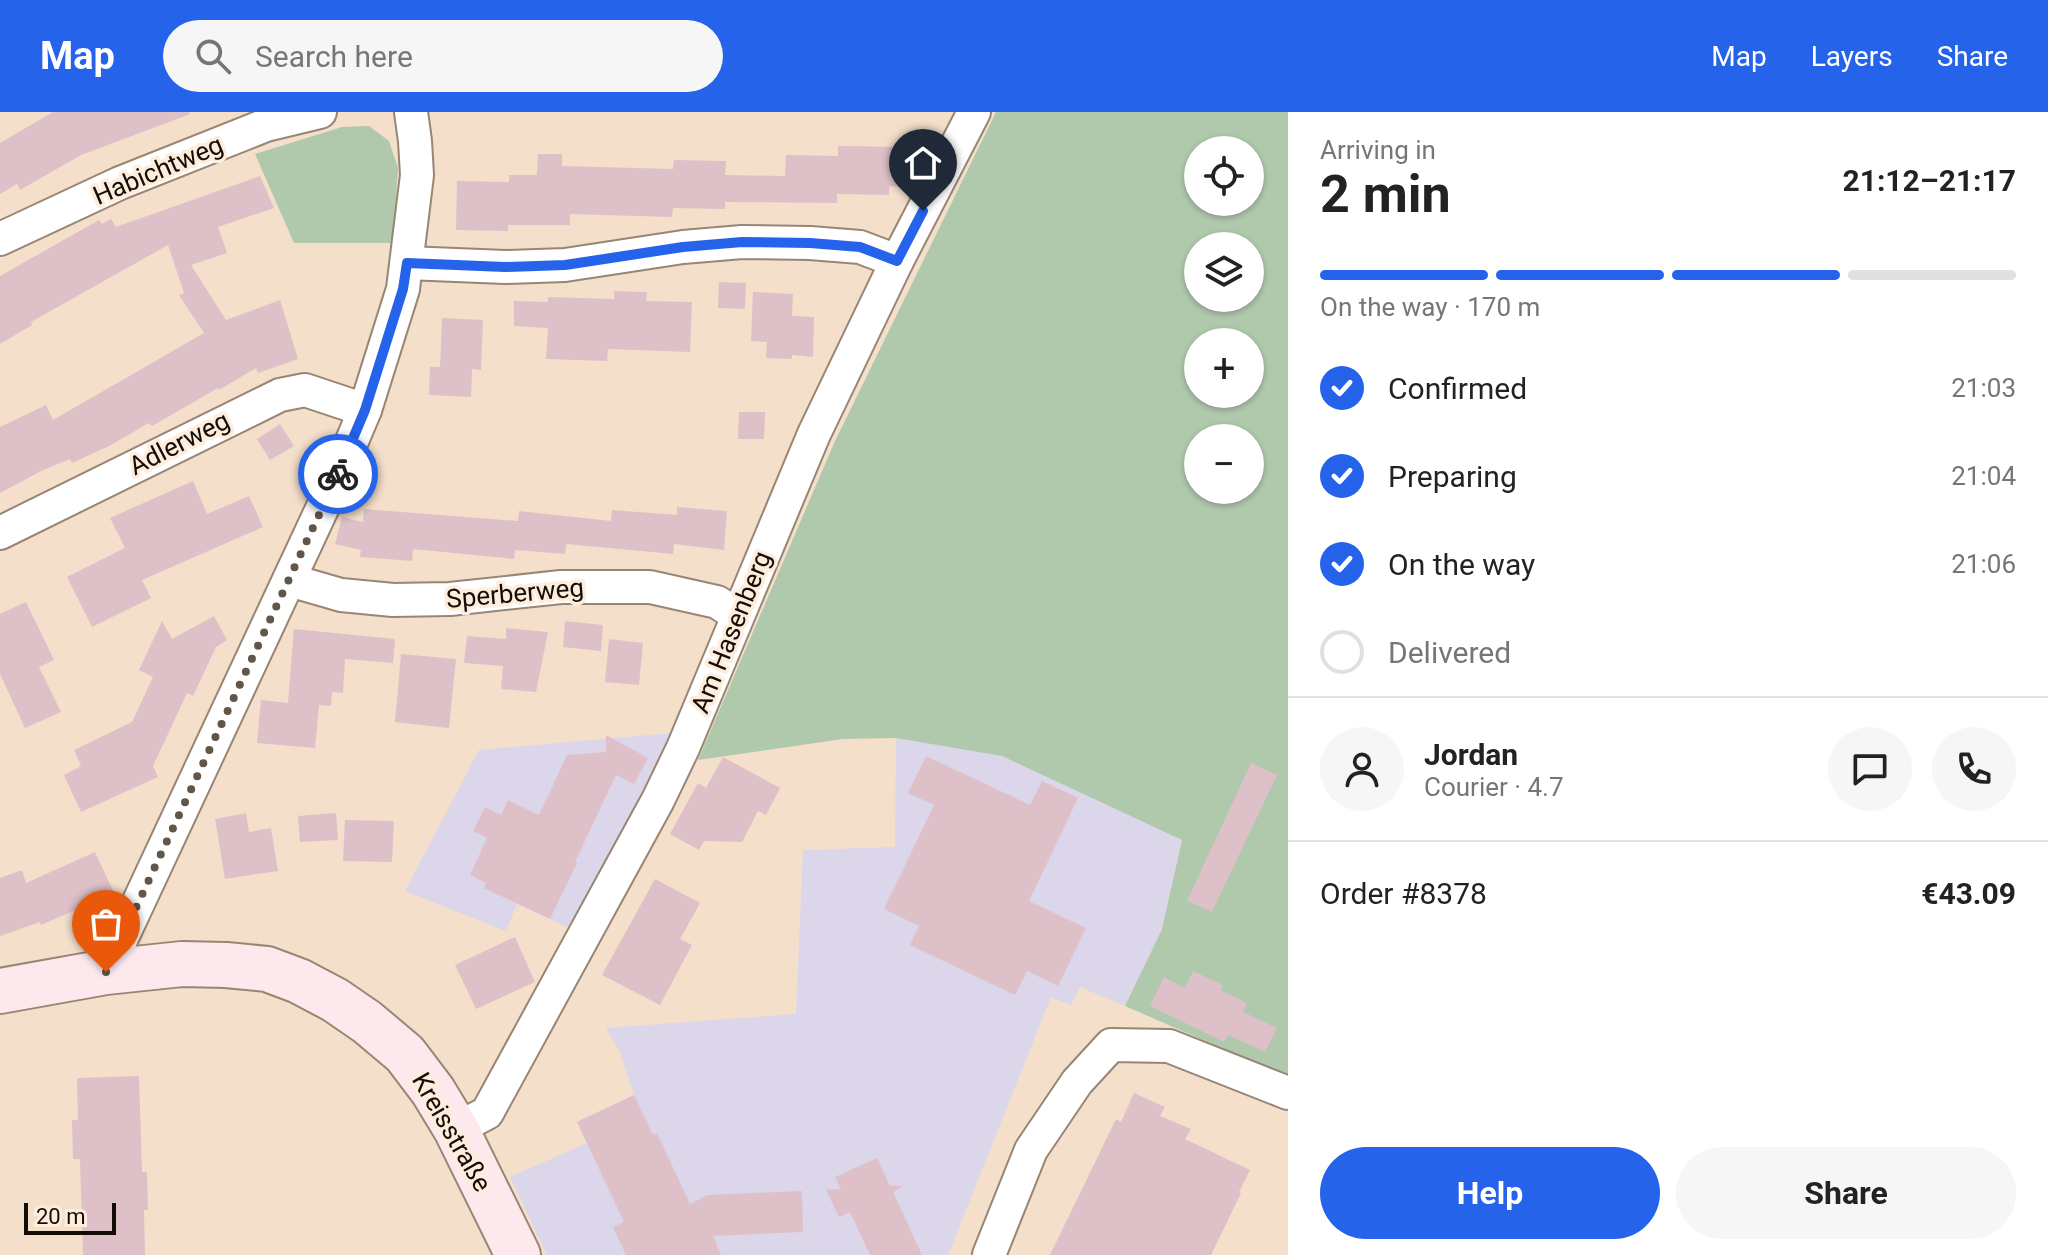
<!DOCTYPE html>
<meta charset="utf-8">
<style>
:root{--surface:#fff;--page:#f6f6f6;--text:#222;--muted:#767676;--line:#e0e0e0;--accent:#2563eb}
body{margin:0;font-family:Roboto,sans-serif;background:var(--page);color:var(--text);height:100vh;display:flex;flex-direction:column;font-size:30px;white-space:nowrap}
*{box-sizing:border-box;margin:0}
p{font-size:26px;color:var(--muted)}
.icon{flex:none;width:44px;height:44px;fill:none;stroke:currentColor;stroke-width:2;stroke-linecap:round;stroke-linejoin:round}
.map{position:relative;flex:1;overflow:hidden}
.sheet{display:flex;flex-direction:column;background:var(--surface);width:760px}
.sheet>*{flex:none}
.tools{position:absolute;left:1184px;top:24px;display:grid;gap:16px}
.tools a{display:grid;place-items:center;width:80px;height:80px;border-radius:50%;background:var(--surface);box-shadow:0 2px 6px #0004;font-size:40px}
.scale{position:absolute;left:24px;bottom:20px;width:92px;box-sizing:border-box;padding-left:8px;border:4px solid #130d06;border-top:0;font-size:22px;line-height:28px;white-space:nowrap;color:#130d06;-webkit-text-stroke:6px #feeddd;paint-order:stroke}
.pin{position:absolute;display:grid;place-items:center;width:68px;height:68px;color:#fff;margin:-82px -34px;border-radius:50% 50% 50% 0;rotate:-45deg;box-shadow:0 0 8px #0007}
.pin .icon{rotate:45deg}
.courier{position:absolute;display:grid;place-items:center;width:80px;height:80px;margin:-40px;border:6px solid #2563eb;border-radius:50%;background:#fff;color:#222;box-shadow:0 2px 10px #0007}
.head em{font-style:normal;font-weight:700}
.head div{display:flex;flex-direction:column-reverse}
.head{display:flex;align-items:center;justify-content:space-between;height:136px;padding:0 32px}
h1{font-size:52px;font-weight:700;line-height:60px}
.bar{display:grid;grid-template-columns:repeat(4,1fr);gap:12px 8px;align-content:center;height:96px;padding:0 32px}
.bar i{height:10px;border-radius:6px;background:var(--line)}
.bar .current{background:var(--accent)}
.bar p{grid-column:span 4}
.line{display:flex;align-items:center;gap:20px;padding:0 32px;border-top:2px solid var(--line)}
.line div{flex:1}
.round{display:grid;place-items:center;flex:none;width:84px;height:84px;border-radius:42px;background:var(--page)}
ol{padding:0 32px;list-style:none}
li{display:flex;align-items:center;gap:24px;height:88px}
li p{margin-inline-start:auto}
li .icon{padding:8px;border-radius:50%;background:var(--accent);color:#fff;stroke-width:4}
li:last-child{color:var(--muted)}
li i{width:44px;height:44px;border:4px solid var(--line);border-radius:50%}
.action{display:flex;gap:16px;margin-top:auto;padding:16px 32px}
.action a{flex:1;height:92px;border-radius:48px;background:var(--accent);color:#fff;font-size:32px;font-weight:700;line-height:92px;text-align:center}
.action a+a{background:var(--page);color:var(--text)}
header{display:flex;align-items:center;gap:48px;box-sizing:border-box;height:112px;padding:0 40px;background:var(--accent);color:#fff}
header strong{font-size:38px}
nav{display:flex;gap:44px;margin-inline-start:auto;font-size:28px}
.search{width:560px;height:72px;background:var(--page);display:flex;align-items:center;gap:20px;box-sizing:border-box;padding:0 28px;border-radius:44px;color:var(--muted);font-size:30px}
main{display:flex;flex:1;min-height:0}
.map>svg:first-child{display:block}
.education{fill:#dcd6eb}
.green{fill:#b0c9ad;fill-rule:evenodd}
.building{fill:#dec0c8}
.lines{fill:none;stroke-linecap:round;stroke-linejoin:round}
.street-casing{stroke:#988573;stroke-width:36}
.secondary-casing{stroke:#988573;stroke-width:48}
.street{stroke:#fff;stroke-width:32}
.secondary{stroke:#fce8ed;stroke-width:44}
.done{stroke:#62564b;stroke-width:8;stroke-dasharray:0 14.4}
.route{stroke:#2563eb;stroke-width:10}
.labels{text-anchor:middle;stroke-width:7;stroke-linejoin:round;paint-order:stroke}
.street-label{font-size:26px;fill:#130d06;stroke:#feeddd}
</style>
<header>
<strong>Map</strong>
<div class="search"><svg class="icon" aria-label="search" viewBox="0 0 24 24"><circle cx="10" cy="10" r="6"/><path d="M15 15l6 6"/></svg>Search here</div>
<nav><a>Map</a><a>Layers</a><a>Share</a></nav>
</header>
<main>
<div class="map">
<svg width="1288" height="1143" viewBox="0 0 1288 1143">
<rect width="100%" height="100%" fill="#f4dfcb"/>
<g class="education">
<polygon points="672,621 572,817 517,792 506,819 405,779 479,638"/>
<polygon points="896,626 1002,643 1182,728 1162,817 1125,894 1080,875 1071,893 1051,885 948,1143 547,1143 510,1065 587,1031 577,1010 634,983 620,940 606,916 796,902 803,738 895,735"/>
</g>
<g class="green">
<path d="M 996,0 L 1288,0 L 1288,965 L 1125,894 L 1162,817 L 1182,728 L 1002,644 L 896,626 L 843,627 L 698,648 L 835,329 ZM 1198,38 L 1250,38 L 1250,90 L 1198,90 ZM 1198,134 L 1250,134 L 1250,186 L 1198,186 ZM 1198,230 L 1250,230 L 1250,282 L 1198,282 ZM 1198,326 L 1250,326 L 1250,378 L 1198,378 Z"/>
<polygon points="369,14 389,29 398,56 393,131 294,131 255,42 342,15"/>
</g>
<g class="building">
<polygon points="53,0 189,0 190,2 81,43 20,78 17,72 0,82 0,31"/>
<polygon points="838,34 910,35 909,62 906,75 889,74 889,83 837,82 837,91 725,90 725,97 673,96 672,105 570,102 570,113 508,113 508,119 456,118 457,69 509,70 509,63 537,63 538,42 562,42 562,54 673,57 674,48 726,49 725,63 785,64 786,43 838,44"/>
<polygon points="260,64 274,96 218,115 227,141 191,153 226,208 280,188 298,247 258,261 256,256 219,278 218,276 152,314 149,311 111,333 72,351 70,347 41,359 0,381 0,315 46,293 53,308 204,221 179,183 184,181 168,133 31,210 32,213 0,232 0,164 99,108 102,112 111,107 116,115"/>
<polygon points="719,170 746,171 745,197 718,196"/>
<polygon points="614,179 647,180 646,189 692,190 690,240 608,237 607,249 546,247 548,216 514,214 514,189 548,190 548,185 614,187"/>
<polygon points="753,180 793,182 792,204 814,205 813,245 792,243 792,247 766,246 767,230 751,229"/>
<polygon points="442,206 483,208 481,258 472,257 471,285 429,283 430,255 440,255"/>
<polygon points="739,300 765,300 764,327 738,327"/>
<polygon points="280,312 294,334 270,348 257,327"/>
<polygon points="193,369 207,402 249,384 263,415 142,468 151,486 92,515 67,465 125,436 110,406"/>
<polygon points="677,395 727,399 724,438 674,432 673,442 566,432 565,442 515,438 514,447 413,437 412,449 360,445 361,438 335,432 342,405 363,410 364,397 518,409 519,399 611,409 612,398 677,403"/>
<polygon points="26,490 54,548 39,555 61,600 25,616 0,562 0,502"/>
<polygon points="214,504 227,528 216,535 193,584 187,581 153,654 158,665 81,700 64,663 81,654 74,638 132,610 153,565 139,558 162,509 172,527"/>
<polygon points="565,509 603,513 601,539 563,535"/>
<polygon points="506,516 548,520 536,580 501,577 503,554 464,551 467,524 506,527"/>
<polygon points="294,517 395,527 393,551 345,547 343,581 332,580 331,594 319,593 315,636 257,631 261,588 288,591"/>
<polygon points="609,527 643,531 639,573 605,570"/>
<polygon points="401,542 456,547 449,616 395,610"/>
<polygon points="606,623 648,646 634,672 616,663 575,750 577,751 550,807 484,776 486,771 470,763 487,726 473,719 485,695 501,703 508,688 539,703 567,643 606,640"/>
<polygon points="926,644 1030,693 1042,669 1078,686 1029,789 1086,816 1058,874 1027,859 1015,883 910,833 919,814 884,797 934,693 908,681"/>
<polygon points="723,645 780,676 766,703 758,699 742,730 704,729 699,738 670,722 698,671 706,676"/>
<polygon points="1251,651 1277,663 1212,800 1187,789"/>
<polygon points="246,701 249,720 271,716 278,759 225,767 215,707"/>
<polygon points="336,701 338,728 300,730 298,704"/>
<polygon points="345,708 394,709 392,750 343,749"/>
<polygon points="95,740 114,781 41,813 40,810 0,824 0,766 22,758 26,771"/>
<polygon points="655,767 700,791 680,827 692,833 660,893 602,863"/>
<polygon points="515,825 535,870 476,897 455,853"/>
<polygon points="1193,859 1223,873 1220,878 1247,891 1243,900 1277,916 1265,940 1228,923 1224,930 1150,894 1164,865 1185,876"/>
<polygon points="139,964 142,1060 147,1060 148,1098 144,1098 145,1143 83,1143 80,1047 73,1047 72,1008 78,1008 77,966"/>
<polygon points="1134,981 1165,995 1160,1004 1191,1017 1185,1027 1250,1058 1239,1080 1241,1081 1211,1143 1050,1143 1116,1007 1121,1010"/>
<polygon points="634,983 653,1023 657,1021 690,1092 707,1083 802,1079 803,1120 713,1124 721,1143 626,1143 613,1115 624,1110 577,1010"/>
<polygon points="877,1046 890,1074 904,1074 893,1080 922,1143 870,1143 850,1100 839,1105 826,1078 841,1077 835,1065"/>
</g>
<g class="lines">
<g class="street-casing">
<g id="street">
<polyline points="0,127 120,71 266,13 320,0"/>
<polyline points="407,151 505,155 565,153 683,135 742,130 810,131 860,135 897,149"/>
<polyline points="0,421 280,283 305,278 365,298"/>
<polyline points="289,468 341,483 393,488 450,487 561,475 650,475 717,490 737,503"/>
<polyline points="106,860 335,369 365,298 403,177 417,63 415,29 411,0"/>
<polyline points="456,1017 487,1001 658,688 683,636 814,322 897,149 974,0"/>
<polyline points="989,1143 1031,1038 1077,970 1111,933 1169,934 1288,981"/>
</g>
</g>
<g class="secondary-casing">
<polyline id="secondary" points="0,879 106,860 182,852 226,853 267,857 299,869 335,888 367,910 405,942 433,979 456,1017 518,1143"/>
</g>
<use href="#street" class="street"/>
<use href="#secondary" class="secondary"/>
</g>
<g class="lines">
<polyline class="done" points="106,860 338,362"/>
<polyline class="route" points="338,362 365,298 403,177 407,151 505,155 565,153 683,135 742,130 810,131 860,135 897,149 923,99"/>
</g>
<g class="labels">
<g class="street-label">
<text transform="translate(158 58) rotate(-23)" y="9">Habichtweg</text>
<text transform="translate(179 331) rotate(-27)" y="9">Adlerweg</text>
<text transform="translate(515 481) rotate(-5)" y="9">Sperberweg</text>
<text transform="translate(731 520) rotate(-68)" y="9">Am Hasenberg</text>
<text transform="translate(452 1020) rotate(60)" y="9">Kreisstraße</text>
</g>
</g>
</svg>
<div class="tools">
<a><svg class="icon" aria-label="locate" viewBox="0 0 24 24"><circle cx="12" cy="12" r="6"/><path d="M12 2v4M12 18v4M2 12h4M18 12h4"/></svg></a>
<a><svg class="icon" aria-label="layers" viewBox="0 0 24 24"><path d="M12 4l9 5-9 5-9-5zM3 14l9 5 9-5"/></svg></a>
<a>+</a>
<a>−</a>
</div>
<div class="scale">20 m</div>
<div class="pin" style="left:106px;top:860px;background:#ea580c"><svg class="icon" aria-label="bag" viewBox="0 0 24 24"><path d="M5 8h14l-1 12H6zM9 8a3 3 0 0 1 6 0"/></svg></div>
<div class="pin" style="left:923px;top:99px;background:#1f2937"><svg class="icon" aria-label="home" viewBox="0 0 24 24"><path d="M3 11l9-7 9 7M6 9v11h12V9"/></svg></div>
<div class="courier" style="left:338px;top:362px"><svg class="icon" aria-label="bike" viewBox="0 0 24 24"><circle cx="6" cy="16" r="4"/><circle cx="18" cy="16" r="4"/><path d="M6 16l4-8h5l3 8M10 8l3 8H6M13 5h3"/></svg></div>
</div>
<section class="sheet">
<div class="head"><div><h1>2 min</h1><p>Arriving in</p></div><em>21:12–21:17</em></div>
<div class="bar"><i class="current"></i><i class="current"></i><i class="current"></i><i></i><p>On the way · 170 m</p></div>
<ol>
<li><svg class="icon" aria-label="check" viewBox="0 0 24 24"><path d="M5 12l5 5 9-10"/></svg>Confirmed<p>21:03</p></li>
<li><svg class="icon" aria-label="check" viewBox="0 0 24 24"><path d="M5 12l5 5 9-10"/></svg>Preparing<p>21:04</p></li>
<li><svg class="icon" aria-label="check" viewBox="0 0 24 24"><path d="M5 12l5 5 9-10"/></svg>On the way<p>21:06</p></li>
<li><i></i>Delivered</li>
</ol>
<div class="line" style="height:144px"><a class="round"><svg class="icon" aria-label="person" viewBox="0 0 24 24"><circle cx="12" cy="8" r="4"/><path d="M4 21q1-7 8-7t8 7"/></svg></a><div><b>Jordan</b><p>Courier · 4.7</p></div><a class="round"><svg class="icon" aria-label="chat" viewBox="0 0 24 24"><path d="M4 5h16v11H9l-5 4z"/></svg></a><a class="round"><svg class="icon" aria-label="phone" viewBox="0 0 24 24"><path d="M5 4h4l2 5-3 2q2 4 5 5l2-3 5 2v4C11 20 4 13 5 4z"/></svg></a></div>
<div class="line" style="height:104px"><div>Order #8378</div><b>€43.09</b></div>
<div class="action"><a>Help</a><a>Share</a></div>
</section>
</main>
